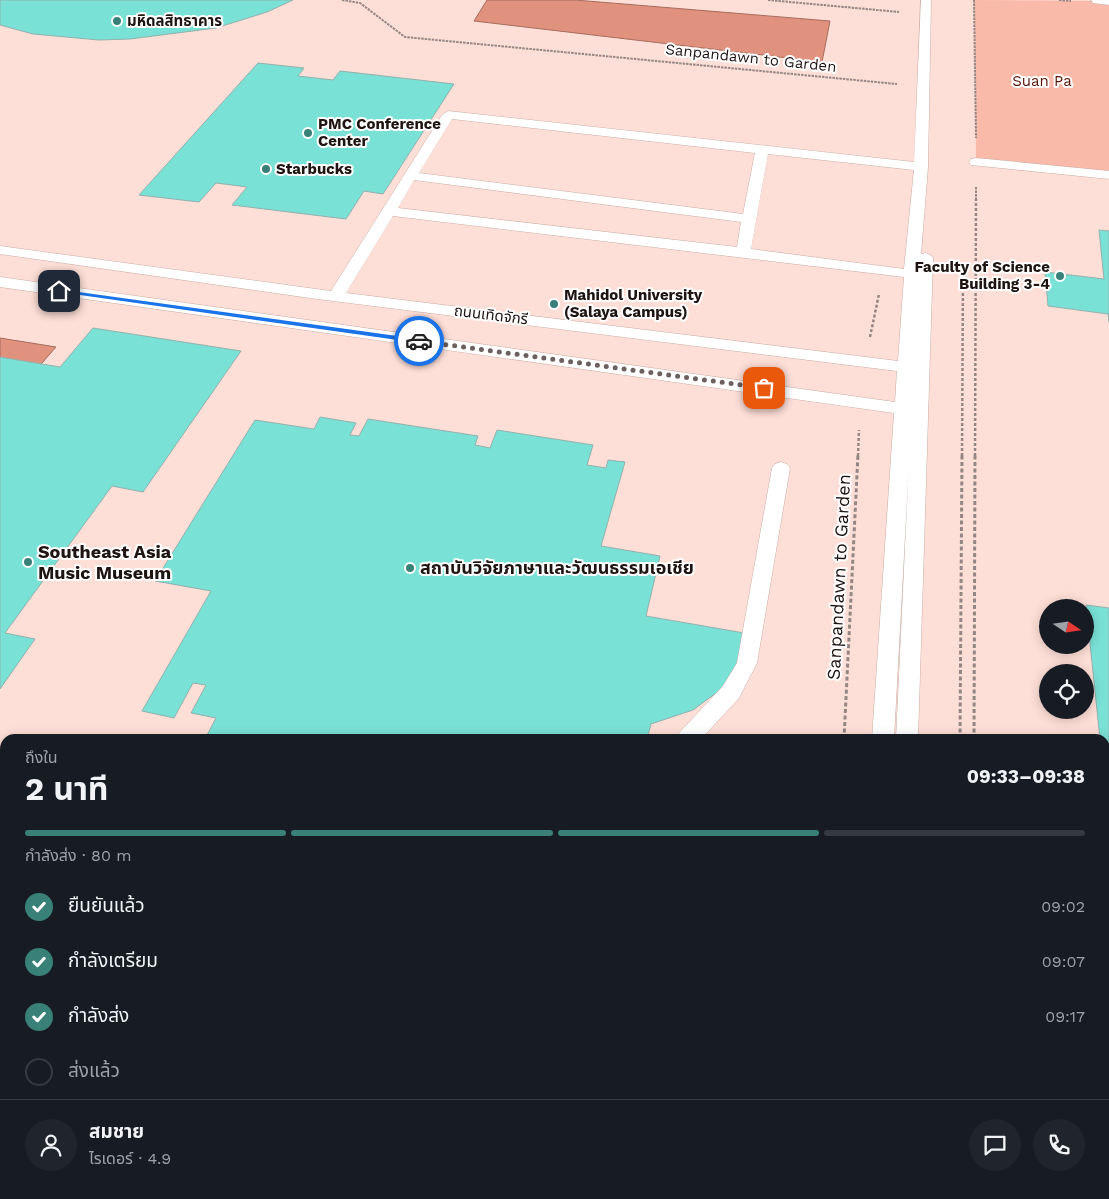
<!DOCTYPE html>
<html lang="th">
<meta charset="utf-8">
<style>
:root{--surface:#171b24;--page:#20242c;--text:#f1f3f6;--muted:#9ea1a6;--line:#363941;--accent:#398079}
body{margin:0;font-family:"Work Sans","Noto Sans Thai",sans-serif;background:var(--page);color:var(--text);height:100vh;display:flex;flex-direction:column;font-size:19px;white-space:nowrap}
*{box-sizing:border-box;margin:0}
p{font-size:16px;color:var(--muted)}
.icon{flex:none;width:28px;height:28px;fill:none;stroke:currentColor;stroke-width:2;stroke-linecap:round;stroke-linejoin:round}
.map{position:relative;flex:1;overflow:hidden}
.panel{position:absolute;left:0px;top:734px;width:1110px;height:466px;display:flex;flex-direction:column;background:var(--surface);border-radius:15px 15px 0 0;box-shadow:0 2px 12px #0003}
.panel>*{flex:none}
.needle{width:32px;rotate:103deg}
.buttons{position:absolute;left:1039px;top:599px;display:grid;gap:10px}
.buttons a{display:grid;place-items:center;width:55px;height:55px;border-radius:50%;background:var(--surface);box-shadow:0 2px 12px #0003;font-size:25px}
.pin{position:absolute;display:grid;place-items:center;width:42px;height:42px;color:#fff;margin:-21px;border-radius:10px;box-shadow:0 2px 8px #0006}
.courier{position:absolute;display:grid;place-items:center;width:50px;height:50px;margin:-25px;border:4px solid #1a73e8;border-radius:50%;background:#fff;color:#222;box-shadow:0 1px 6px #0007}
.overview em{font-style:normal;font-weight:700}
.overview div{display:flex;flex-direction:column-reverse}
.overview{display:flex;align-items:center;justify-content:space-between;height:85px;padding:0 25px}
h1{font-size:32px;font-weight:700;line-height:38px}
.bar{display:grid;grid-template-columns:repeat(4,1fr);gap:8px 5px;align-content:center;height:60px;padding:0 25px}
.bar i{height:6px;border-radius:4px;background:var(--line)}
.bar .current{background:var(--accent)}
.bar p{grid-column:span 4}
.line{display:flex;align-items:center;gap:12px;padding:0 25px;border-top:1px solid var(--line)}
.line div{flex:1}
.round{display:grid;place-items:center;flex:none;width:52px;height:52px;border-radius:26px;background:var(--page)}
ol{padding:0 25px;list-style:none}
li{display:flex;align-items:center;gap:15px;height:55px}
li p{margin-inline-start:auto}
li .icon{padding:5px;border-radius:50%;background:var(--accent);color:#fff;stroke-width:4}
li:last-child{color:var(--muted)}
li i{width:28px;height:28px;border:2px solid var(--line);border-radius:50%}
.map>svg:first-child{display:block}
.built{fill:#fedfd7;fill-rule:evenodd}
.green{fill:#fabaaa}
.water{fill:#e0927f;stroke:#a66c5e}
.building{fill:#7ae1d7;stroke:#91b1ad}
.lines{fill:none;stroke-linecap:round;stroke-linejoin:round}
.lane-casing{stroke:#c9ada5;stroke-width:1}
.street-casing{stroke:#c9ada5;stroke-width:1}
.path-far3{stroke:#928784;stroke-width:2;stroke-dasharray:2.5 1;stroke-linecap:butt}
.path-far2{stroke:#928784;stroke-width:2.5;stroke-dasharray:3 2;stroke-linecap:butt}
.path-far1{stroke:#928784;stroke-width:3;stroke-dasharray:4 2.5;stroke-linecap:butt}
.path{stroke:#928784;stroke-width:4;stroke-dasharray:5 3;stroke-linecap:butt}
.lane{fill:#fff;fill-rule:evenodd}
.street{fill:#fff;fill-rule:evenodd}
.route{fill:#1a73e8}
.done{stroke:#6c615f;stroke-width:5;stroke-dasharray:0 9}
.poi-dot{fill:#398079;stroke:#fff;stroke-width:2}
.labels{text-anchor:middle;stroke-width:4;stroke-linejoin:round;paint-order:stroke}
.far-poi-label{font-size:15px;font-weight:bold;fill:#1e1412;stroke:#fff;text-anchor:start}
.far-street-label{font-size:15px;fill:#1e1412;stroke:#fff}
.far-park-label{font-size:15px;fill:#581304;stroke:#fff}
.poi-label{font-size:18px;font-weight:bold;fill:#1e1412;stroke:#fff;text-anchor:start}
.street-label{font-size:18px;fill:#1e1412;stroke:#fff}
</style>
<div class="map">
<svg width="1109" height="1199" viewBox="0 0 1109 1199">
<rect width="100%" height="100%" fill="#fdf1ed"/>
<path class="built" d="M 0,0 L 1109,0 L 1109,1199 L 0,1199 ZM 1048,608 L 1085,608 L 1085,645 L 1048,645 ZM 1048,672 L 1085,672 L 1085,710 L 1048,710 ZM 5,739 L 1105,739 L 1105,1195 L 5,1195 Z"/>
<g class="green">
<polygon points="974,0 1109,1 1109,175 976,162"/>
<polygon points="1105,1114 1109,1115 1109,1199 1050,1199 1050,1195 1105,1195"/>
</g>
<g class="water">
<polygon points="487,0 575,0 830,21 822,62 474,21"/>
<polygon points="0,338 56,347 0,411"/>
</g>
<g class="building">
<polygon points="0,0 293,0 267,12 216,28 130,39 99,40 33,34 0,25"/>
<polygon points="258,63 304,68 298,76 333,80 340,71 454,84 383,194 364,191 346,219 232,205 247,187 216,183 199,202 139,195"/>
<polygon points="1099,230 1109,231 1109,322 1108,314 1048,306 1045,272 1104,279"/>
<polygon points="93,328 241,351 143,492 112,486 5,633 35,639 0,689 0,357 60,367"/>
<polygon points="320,417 356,423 350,435 359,436 368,419 478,436 475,445 490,448 497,430 593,445 587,465 606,468 608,460 625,462 601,546 660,556 646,616 750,634 727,685 693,710 651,724 647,739 205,739 216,718 191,713 206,685 193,683 174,718 142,711 211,591 155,581 255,420 314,429"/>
<polygon points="1086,605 1109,608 1109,824 1105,785 1105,739 1100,739"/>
<polygon points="439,1195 688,1195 687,1199 438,1199"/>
</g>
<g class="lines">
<g class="lane-casing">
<g id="lane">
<path d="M 921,0 L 931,0 L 928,167 L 921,254 L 926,253 L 933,257 L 918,739 L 896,739 L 909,463 L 894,739 L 872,739 L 894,413 L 0,287 L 0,277 L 895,402 L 897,371 L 317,299 L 0,254 L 0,246 L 331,291 L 442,115 L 448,111 L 914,162 ZM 452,119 L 755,153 L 743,214 L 419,173 ZM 768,154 L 914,170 L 904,269 L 751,249 ZM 414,180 L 741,222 L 737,247 L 398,208 ZM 393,216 L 904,277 L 898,361 L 346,293 Z"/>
<polygon points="976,158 1109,171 1109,179 971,165 969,162 971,159"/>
<polygon points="781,462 787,464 790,468 757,663 739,698 701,739 676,739 679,733 723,686 737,663 772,468 775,464"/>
<rect x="841" y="1195" width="30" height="4"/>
<rect x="873" y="1195" width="30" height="4"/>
</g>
</g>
<g class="street-casing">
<polygon id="street" points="1091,0 1109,0 1109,5 1093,3"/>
</g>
<g class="path-far3">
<polyline points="342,0 360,3 405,37 897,84"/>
<polyline points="768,0 899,12"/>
<polyline points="974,0 976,138"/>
<polyline points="1059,0 1071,1"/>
<polyline points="976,200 976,187"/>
</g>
<g class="path-far2">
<polyline points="870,337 879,294"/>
<polyline points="858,456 859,430"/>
<polyline points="962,456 963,274"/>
<polyline points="975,456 976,199"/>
</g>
<g class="path-far1">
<polyline points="844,739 858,454"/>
<polyline points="960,739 962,454"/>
<polyline points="974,739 975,454"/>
</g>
<g class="path">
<polyline points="1105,1096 1109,1097"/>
<polyline points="814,1195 814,1199"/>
<polyline points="952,1195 952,1199"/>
<polyline points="974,1195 974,1199"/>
</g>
<use href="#lane" class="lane"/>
<use href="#street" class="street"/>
</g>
<polygon class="route" points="57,289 419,339 423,341 419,343 59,292"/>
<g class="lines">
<polyline class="done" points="419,341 764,388"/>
</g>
<g class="poi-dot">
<circle cx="117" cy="21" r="5"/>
<circle cx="308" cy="133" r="5"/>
<circle cx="266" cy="169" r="5"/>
<circle cx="1060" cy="276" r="5"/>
<circle cx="554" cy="304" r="5"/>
<circle cx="28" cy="562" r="5"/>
<circle cx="410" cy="568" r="5"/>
</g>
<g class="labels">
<g class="far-poi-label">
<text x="127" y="26">มหิดลสิทธาคาร</text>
<text x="318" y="129">PMC Conference<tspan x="318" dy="17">Center</tspan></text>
<text x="276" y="174">Starbucks</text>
<text x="1050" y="272" text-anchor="end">Faculty of Science<tspan x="1050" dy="17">Building 3-4</tspan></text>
<text x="564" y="300">Mahidol University<tspan x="564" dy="17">(Salaya Campus)</tspan></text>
</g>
<g class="far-street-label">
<text transform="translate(751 58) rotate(6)" y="5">Sanpandawn to Garden</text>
<text transform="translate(491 315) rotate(7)" y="5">ถนนเทิดจักรี</text>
</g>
<g class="far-park-label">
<text x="1042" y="86">Suan Pa</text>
</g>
<g class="poi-label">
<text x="38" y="558">Southeast Asia<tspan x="38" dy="21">Music Museum</tspan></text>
<text x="420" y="574">สถาบันวิจัยภาษาและวัฒนธรรมเอเชีย</text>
</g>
<g class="street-label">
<text transform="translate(839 577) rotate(-87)" y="6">Sanpandawn to Garden</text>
</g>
</g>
</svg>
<div class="buttons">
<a><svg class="needle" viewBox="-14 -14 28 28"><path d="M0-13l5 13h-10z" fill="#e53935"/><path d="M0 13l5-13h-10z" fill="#9ea1a6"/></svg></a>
<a><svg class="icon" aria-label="locate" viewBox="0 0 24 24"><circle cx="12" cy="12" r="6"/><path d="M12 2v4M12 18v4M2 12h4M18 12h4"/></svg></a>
</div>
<div class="pin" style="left:764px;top:388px;background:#ea580c"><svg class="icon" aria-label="bag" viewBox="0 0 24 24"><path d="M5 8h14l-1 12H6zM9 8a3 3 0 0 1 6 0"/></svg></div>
<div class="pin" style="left:59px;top:291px;background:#1f2937"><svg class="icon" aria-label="home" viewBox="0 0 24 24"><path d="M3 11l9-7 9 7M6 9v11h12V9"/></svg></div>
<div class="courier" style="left:419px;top:341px"><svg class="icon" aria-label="car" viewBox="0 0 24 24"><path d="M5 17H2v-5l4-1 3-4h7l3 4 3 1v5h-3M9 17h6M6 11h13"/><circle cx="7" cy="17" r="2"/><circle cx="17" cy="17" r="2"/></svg></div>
<section class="panel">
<div class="overview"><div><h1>2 นาที</h1><p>ถึงใน</p></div><em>09:33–09:38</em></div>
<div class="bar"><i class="current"></i><i class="current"></i><i class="current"></i><i></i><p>กำลังส่ง · 80 m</p></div>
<ol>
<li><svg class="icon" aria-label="check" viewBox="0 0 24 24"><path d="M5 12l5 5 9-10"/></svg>ยืนยันแล้ว<p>09:02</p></li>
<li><svg class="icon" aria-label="check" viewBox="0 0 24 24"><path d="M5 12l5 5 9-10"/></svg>กำลังเตรียม<p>09:07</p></li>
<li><svg class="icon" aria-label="check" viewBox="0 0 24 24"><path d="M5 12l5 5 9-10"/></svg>กำลังส่ง<p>09:17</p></li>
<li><i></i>ส่งแล้ว</li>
</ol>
<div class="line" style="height:90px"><a class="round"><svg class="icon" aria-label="person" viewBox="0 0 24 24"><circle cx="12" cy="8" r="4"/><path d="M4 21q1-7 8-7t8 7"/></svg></a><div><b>สมชาย</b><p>ไรเดอร์ · 4.9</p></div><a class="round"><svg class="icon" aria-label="chat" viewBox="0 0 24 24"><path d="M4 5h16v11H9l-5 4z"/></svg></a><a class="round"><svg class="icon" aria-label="phone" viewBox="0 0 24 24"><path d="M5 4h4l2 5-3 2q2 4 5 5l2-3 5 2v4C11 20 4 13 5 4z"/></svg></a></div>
</section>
</div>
